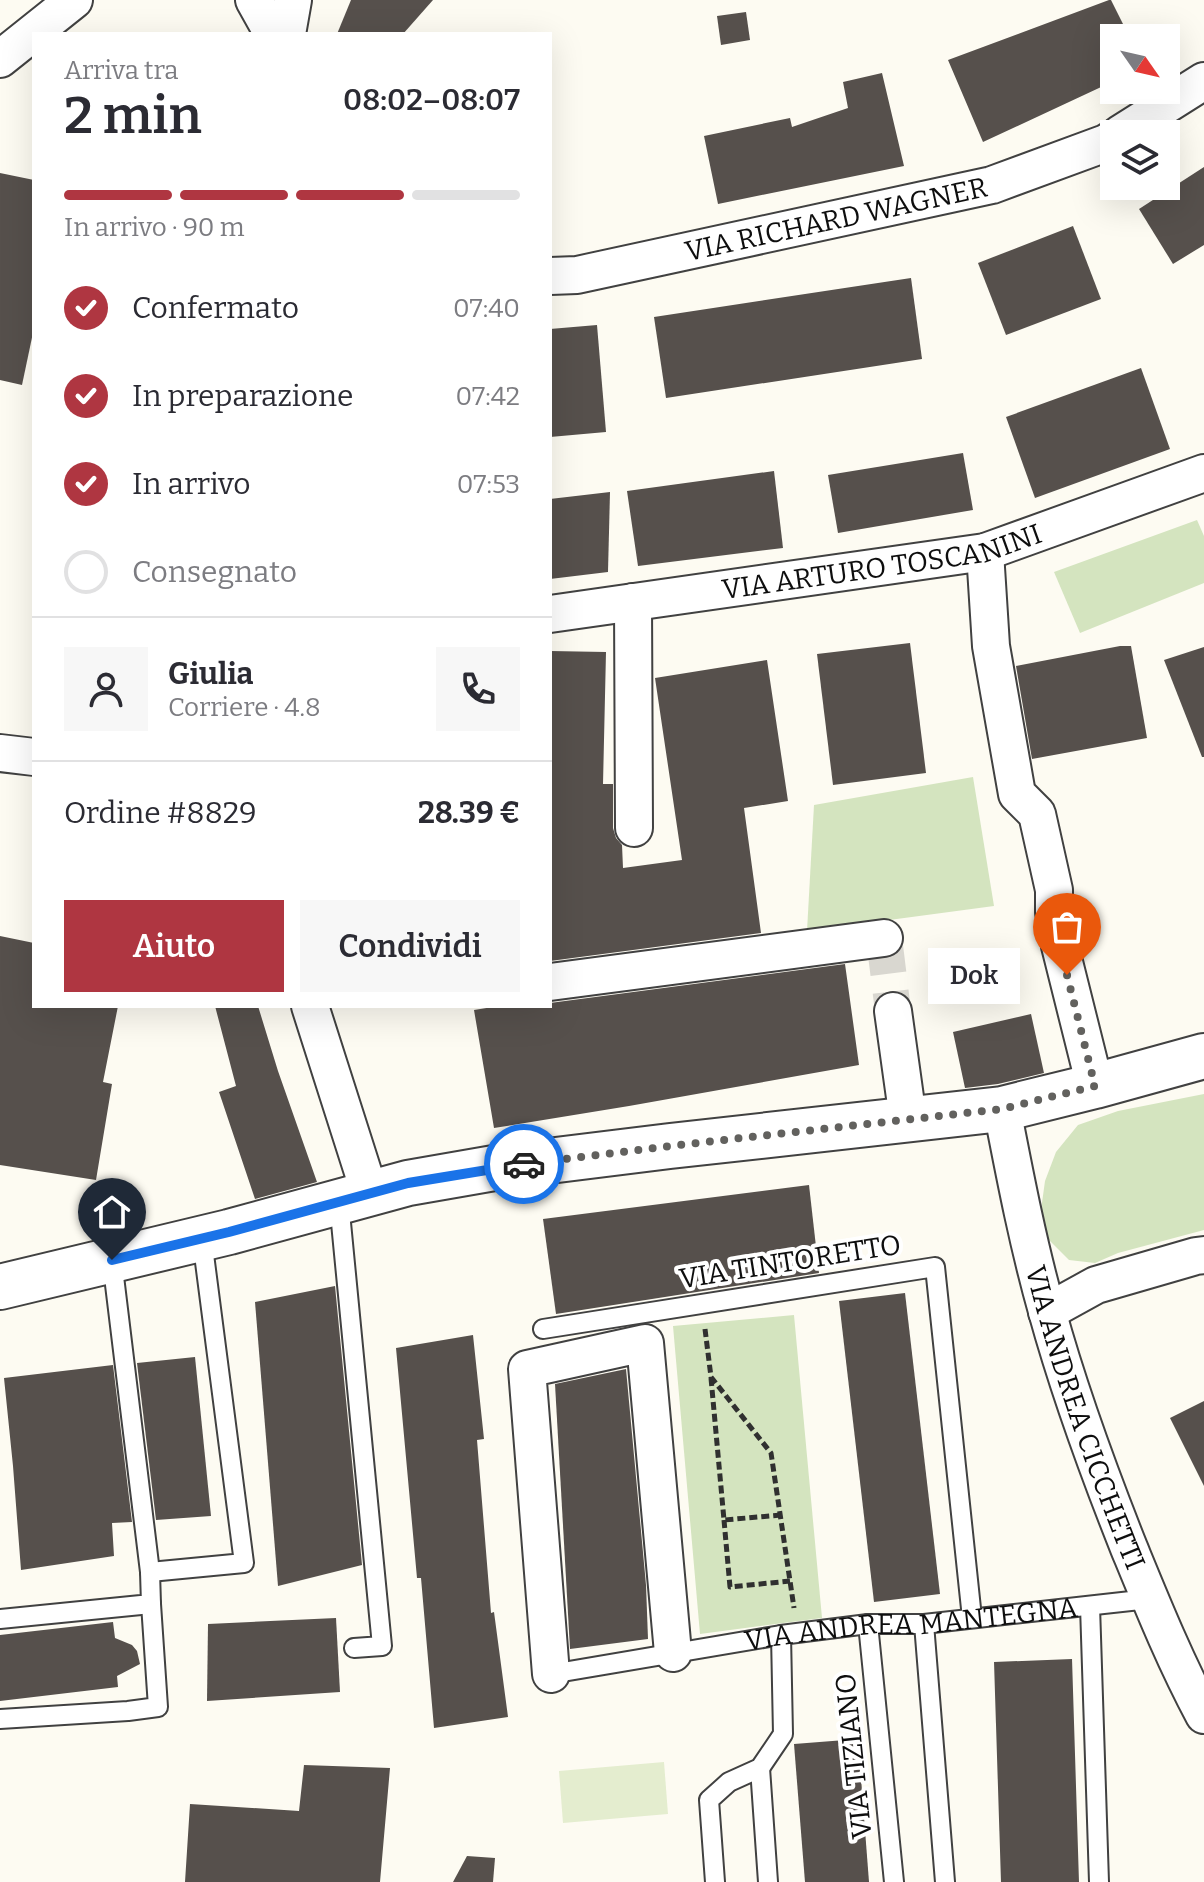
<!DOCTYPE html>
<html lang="it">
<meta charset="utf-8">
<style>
:root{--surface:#fff;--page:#f7f7f7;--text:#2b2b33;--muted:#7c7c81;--line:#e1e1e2;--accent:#af3641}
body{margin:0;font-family:Bitter,serif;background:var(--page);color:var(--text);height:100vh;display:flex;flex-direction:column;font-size:30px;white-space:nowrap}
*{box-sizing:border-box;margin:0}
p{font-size:26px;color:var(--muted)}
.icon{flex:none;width:44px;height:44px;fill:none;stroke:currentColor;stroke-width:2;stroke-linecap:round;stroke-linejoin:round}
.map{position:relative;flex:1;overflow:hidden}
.details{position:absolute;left:32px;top:32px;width:520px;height:976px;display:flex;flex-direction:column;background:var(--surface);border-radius:0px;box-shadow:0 8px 32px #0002}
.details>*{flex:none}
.needle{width:52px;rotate:124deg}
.buttons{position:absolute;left:1100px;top:24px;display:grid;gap:16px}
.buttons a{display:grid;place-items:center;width:80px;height:80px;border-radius:0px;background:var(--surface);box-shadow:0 8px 32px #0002;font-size:40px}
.pin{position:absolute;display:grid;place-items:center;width:68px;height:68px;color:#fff;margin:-82px -34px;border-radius:50% 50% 50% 0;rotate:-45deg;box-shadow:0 0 8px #0007}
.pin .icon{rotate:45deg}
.courier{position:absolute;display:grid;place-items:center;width:80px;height:80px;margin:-40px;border:6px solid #1a73e8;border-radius:50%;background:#fff;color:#222;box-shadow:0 2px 10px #0007}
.bubble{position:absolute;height:56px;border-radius:0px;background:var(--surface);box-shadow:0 8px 32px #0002;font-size:26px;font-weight:600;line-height:56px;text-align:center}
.overview em{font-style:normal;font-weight:600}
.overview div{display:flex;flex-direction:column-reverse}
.overview{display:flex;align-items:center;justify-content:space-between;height:136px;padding:0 32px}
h1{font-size:52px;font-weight:600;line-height:60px}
.bar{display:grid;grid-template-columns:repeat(4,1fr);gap:12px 8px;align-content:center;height:96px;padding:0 32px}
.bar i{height:10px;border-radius:6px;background:var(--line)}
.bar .active{background:var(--accent)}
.bar p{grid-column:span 4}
.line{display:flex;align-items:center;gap:20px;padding:0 32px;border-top:2px solid var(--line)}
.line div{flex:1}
.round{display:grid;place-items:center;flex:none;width:84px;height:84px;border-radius:0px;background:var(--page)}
ol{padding:0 32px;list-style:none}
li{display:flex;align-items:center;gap:24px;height:88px}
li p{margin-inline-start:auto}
li .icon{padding:8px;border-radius:50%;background:var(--accent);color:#fff;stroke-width:4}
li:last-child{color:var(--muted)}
li i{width:44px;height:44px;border:4px solid var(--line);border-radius:50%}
.primary-button{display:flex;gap:16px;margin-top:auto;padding:16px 32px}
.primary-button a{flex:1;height:92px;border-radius:0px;background:var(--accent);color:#fff;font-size:32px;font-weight:600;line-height:92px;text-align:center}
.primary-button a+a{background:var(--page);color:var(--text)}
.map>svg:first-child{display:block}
.green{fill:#d4e4bf}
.pitch{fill:#e4edcf}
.building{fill:#56504c}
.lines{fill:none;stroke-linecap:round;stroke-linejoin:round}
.minor-tunnel{stroke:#d9d7d0;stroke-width:36;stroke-dasharray:36 18;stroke-linecap:butt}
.service-casing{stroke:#414141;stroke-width:22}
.minor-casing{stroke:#414141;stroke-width:40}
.tertiary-casing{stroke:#414141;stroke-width:48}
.path{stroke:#303030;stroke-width:5;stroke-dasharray:8 4;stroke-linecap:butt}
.service{stroke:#fff;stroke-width:18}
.minor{stroke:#fff;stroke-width:36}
.tertiary{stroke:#fff;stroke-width:44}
.done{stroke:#62615e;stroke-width:8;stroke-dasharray:0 14.4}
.route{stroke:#1a73e8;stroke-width:10}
.labels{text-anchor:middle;stroke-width:8;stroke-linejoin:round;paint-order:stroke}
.street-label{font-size:28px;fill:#0e0e0e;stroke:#fff}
</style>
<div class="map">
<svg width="1204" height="1882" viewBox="0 0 1204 1882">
<rect width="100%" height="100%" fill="#fdfbf2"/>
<g class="green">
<polygon points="1197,520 1204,536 1204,583 1080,633 1054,572"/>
<polygon points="973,777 994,906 807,931 814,805"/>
<polygon points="1204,1094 1204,1230 1118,1253 1095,1263 1069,1260 1049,1240 1041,1210 1045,1181 1056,1152 1078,1125 1118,1111"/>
<polygon points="794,1315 822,1618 700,1634 673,1326"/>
</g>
<polygon class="pitch" points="664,1762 668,1814 563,1823 559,1771"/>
<g class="building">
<polygon points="351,0 433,0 403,34 337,34"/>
<polygon points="1109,0 1111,0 1130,38 1114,38 1114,81 983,142 948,60"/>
<polygon points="746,12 750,40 721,45 717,16"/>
<polygon points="882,73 904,166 718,204 704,136 790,118 792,127 848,108 843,82"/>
<polygon points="1204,167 1204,245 1173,264 1139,209"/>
<polygon points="0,173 34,180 34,328 22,385 0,380"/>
<polygon points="1073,226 1101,299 1006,335 978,263"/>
<polygon points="911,278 922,359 666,398 654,317"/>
<polygon points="597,325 606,432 550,437 550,329"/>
<polygon points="1141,368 1170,449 1035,498 1006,417"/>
<polygon points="963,453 973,510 838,533 828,475"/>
<polygon points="774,471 783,548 638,566 627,491"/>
<polygon points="610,492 608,572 550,579 550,499"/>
<polygon points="910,643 926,773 833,785 817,654"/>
<polygon points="1120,646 1131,646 1147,738 1032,759 1016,666"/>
<polygon points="1204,647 1204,757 1202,757 1164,660"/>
<polygon points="550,651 606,652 603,784 613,784 613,828 616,838 622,845 623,868 682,860 655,678 767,660 788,801 744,808 761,933 550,961"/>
<polygon points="0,936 34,943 34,1006 118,1006 103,1082 112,1084 96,1180 0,1165"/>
<polygon points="845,964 859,1065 629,1106 494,1128 474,1010 499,1006 550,1006 550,1003"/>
<polygon points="215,1006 258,1006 278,1071 317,1182 255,1199 219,1092 236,1086"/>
<polygon points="1031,1014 1044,1073 998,1084 965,1088 953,1032"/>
<polygon points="809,1185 819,1273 556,1314 543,1219"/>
<polygon points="335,1286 362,1565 278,1586 255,1302"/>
<polygon points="905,1293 940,1594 874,1602 839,1301"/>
<polygon points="473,1335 484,1439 477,1440 491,1613 494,1612 508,1717 434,1728 421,1578 417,1578 396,1348"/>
<polygon points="195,1357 211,1516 156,1520 137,1363"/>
<polygon points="113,1365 132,1522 112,1523 114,1556 21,1570 13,1466 4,1378"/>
<polygon points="626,1369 646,1585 648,1639 570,1649 555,1384"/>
<polygon points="1204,1401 1204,1486 1170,1418"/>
<polygon points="336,1618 340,1692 207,1701 208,1624"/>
<polygon points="113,1622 115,1638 132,1645 137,1651 140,1664 117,1676 118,1687 0,1701 0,1635"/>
<polygon points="1072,1659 1079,1882 1001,1882 994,1662"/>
<polygon points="858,1739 869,1882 805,1882 794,1744"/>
<polygon points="304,1765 390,1768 380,1882 185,1882 190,1804 299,1811"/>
<polygon points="467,1856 495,1858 493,1882 453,1882"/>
</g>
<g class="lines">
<polyline class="minor-tunnel" points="884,938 893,1011"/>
<g class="service-casing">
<g id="service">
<polyline points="339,1202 382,1646 354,1648"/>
<polyline points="543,1329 935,1267 972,1618"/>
<polyline points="150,1572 244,1563 202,1239"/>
<polyline points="1090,1606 1099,1882"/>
<polyline points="0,1619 151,1604 150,1572 112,1260"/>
<polyline points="868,1624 894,1882"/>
<polyline points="924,1624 945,1882"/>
<path id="s1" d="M 551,1674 L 781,1635 L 868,1624 L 924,1624 L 1149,1599"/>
<polyline points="0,1719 128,1711 158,1707 151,1604"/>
<polyline points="760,1768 768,1882"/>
<polyline points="715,1882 709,1800 729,1782 760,1768 783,1734 781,1635"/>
</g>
</g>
<g class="minor-casing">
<g id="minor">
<polyline points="254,0 273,34"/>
<polyline points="287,34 293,0"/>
<polyline points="0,59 74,0"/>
<polyline points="1120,134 1204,81"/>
<path id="s2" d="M 550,276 L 577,275 L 992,185 L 1106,143 L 1114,138"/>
<polyline points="985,552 991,646 1017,794 1037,814 1054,890 1054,912 1060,946 1095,1086"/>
<polyline points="633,602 634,828"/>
<path id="s3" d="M 550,614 L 985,552 L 1204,473"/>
<polyline points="0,753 34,757"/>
<polyline points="550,982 884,938"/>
<polyline points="310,1006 370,1194"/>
<polyline points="893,1011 908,1119"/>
<path id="s4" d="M 1002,1109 C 1015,1176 1028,1244 1047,1311 C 1069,1391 1098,1470 1129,1548 C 1152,1604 1175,1661 1204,1715"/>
<polyline points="1047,1312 1096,1285 1196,1256 1204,1255"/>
<polyline points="551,1674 527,1369 645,1343 673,1653"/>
</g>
</g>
<g class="tertiary-casing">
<polyline id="tertiary" points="0,1287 229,1232 408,1183 500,1167 670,1146 1002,1109 1095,1086 1204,1056"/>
</g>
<g class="path">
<polyline points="705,1329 711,1377 771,1453 794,1608"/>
<polyline points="711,1378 724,1520 781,1515"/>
<polyline points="724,1520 730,1587 790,1581"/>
</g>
<use href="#service" class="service"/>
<use href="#minor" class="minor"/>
<use href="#tertiary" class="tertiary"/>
</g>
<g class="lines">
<polyline class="done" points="524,1164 670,1146 1002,1109 1095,1086 1067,975"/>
<polyline class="route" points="112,1260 229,1232 408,1183 524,1164"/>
</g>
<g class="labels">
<g class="street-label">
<text dy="10" stroke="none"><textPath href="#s2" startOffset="292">VIA RICHARD WAGNER</textPath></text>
<text dy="10" stroke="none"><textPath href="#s3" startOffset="336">VIA ARTURO TOSCANINI</textPath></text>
<text transform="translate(790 1261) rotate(-9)" y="10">VIA TINTORETTO</text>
<text dy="10" stroke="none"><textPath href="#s4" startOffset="320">VIA ANDREA CICCHETTI</textPath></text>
<text dy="10" stroke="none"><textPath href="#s1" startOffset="364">VIA ANDREA MANTEGNA</textPath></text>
<text transform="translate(853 1756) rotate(-96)" y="10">VIA TIZIANO</text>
</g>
</g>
</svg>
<div class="buttons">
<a><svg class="needle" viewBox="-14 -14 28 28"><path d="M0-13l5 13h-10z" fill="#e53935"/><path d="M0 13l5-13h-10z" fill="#7c7c81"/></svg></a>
<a><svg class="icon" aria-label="layers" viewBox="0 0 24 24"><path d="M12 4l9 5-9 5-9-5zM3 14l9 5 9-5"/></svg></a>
</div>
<div class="pin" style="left:1067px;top:975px;background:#ea580c"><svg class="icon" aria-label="bag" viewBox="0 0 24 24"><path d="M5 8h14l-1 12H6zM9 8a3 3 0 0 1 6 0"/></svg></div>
<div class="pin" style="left:112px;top:1260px;background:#1f2937"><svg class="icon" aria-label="home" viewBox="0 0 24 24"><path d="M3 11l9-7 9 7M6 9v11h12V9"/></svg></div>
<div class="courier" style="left:524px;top:1164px"><svg class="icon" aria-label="car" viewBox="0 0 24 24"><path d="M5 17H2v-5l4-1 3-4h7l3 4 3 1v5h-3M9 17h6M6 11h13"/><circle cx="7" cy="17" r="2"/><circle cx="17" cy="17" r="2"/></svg></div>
<div class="bubble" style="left:928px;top:948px;width:92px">Dok</div>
<section class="details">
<div class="overview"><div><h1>2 min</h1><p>Arriva tra</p></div><em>08:02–08:07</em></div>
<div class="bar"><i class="active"></i><i class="active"></i><i class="active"></i><i></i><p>In arrivo · 90 m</p></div>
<ol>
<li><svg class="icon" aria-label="check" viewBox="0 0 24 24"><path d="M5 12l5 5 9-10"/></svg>Confermato<p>07:40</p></li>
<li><svg class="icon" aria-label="check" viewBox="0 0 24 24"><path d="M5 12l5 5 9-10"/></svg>In preparazione<p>07:42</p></li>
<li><svg class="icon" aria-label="check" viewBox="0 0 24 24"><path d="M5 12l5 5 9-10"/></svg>In arrivo<p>07:53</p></li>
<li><i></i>Consegnato</li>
</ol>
<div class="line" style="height:144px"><a class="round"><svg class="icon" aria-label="person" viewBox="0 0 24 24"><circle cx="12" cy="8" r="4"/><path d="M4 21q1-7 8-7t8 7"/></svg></a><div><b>Giulia</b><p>Corriere · 4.8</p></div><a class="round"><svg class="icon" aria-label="phone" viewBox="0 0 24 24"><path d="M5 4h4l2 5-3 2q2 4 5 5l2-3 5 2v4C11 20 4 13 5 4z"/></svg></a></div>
<div class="line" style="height:104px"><div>Ordine #8829</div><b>28.39 €</b></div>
<div class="primary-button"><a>Aiuto</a><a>Condividi</a></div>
</section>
</div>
